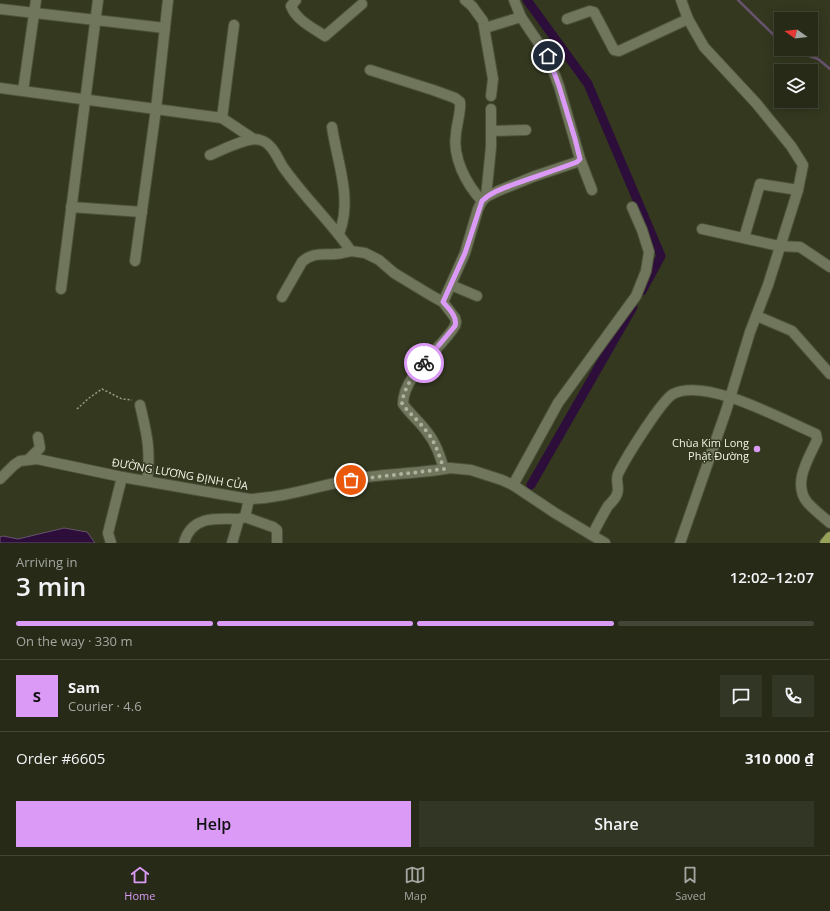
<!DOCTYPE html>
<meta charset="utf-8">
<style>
:root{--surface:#262a17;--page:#323624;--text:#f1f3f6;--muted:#a4a7a1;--line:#424636;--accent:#da9af6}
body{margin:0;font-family:"Open Sans",sans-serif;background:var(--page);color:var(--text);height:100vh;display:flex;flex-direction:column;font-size:15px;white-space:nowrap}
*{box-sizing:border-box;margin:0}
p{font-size:13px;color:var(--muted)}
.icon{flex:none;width:22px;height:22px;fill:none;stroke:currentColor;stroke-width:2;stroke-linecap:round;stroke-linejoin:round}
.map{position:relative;height:543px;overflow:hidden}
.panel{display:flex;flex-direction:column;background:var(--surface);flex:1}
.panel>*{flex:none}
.needle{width:26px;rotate:284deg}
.fabs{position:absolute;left:774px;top:12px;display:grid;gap:8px}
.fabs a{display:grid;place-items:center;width:44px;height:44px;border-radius:0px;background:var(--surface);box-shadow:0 2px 10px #0003,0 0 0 1px var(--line);font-size:20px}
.pin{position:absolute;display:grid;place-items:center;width:34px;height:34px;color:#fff;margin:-17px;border:2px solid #fff;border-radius:50%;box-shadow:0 1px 4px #0007}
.courier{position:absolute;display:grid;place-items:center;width:40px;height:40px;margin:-20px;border:3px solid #da9af6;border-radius:50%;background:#fff;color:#222;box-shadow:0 1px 5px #0007}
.headline em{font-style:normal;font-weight:600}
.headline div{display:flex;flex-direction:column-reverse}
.headline{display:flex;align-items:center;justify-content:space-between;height:68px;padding:0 16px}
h1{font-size:26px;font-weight:600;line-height:30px}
.bar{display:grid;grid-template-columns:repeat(4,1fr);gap:6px 4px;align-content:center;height:48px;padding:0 16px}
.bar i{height:5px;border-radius:3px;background:var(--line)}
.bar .current{background:var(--accent)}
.bar p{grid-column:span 4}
.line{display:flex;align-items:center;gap:10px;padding:0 16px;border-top:1px solid var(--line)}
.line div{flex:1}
.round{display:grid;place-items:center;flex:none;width:42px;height:42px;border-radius:0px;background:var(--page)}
.primary-button{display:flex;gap:8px;margin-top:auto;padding:8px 16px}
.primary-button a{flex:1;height:46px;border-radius:0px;background:var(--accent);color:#111;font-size:16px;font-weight:600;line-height:46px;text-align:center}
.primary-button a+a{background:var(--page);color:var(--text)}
.tab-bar{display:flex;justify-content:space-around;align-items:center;height:56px;border-top:1px solid var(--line);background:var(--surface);font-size:11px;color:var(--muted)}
.tab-bar a{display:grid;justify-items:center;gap:2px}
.tab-bar .current{color:var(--accent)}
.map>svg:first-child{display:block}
.water{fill:#2d0d3a;stroke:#68536e}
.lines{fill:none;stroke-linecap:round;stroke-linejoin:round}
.stream{stroke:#68536e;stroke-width:2.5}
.canal{stroke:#2d0d3a;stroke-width:9}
.minor-casing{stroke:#4e523d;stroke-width:12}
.major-casing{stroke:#4e523d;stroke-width:12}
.path{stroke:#999d8a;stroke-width:1.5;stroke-dasharray:2 2;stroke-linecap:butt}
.minor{stroke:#70765b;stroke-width:10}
.major{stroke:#95a257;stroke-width:10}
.done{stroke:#aeb3a0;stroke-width:4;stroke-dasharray:0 7.2}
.route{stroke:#da9af6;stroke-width:5}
.poi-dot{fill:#da9af6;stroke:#33381f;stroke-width:1.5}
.labels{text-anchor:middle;stroke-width:3;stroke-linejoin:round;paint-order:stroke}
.poi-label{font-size:11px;fill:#f1f5e6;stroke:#33381f;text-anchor:end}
.street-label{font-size:11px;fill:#f1f5e6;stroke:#33381f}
</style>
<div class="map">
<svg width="830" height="543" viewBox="0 0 830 543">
<rect width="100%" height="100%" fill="#33381f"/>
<polygon class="water" points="64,528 87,532 95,543 0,543 0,537 3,536 18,539"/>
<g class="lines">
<g class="stream">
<polyline points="738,0 781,42"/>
<polyline points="789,49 818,59 830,69"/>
</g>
<g class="canal">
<polyline points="527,0 588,84 661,256 642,291"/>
<polyline points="531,485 633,307"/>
</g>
<g class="minor-casing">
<g id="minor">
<path d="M 296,0 L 291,6 C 296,20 313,28 325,36 L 362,4"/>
<polyline points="465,0 472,6 483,21 493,79 491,96"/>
<polyline points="0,9 165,28"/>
<polyline points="567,19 590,11 594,12 614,50 619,51 688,19"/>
<polyline points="234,25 222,118 252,138"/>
<polyline points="485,28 521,17"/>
<path d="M 370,70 L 433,90 L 455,98 L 460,102 C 461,113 457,122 456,133 C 452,157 466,184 482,201"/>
<polyline points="0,88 222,118"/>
<polyline points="23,91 36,0"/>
<path d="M 332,127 C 337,162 353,199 339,234"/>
<polyline points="491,131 526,130"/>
<path d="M 210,155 C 223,150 248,136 260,140 C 272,143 277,157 283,167 C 304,197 330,221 351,251 L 365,253 L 379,260 L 394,273 L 432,296 L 443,302 L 455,318 L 456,322 L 455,326 C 441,349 403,375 403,404 C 410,414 420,422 427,432 C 436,443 440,456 444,469"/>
<polyline points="580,159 592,190"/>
<polyline points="486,197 491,147 491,109"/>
<polyline points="71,207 142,212"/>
<polyline points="702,229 779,246 800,247 830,267"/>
<polyline points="744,238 760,184 798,190"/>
<polyline points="135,261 156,109 168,0"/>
<polyline points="451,285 477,296"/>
<polyline points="61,289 98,0"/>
<path d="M 282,297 L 302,262 C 312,252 323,255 336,254 C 341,254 346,252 351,251"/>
<polyline points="443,302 465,253 478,209 482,201 486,197 498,191 535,176 577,162 580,159 559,86 548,57 521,17 514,0"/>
<polyline points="757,316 792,331 830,374"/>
<path d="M 140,405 C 147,435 151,450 147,481"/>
<polyline points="29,459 40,448 38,437"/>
<path d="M 0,479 L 14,465 L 20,461 L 37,459 L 122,477 L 249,499 C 285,498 320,485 355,479 C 386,473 419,474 450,468 L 471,470 L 502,480 L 513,485 L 555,513 L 605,543"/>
<polyline points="513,485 558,403 636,296 646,271 649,252 642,230 632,207"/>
<polyline points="245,517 273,527 277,530 277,543"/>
<path d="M 592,535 C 597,526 602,516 608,506 C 611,503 616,498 617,494 C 620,488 615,481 618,474 C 625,459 661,401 673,394 C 706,377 783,420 816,434 L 817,440 C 809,458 792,483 807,502 C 814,510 822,516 830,523"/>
<polyline points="111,543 108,533 122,477"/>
<path d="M 184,543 C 191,516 216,518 239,519"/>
<polyline points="232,543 239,519 245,517 249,499"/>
<polyline points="680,543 726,411 750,332 768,285 798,190 803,165 791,146 756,103 704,47 688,19 681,0"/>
</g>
</g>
<g class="major-casing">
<polyline id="major" points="825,543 830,537"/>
</g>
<polyline class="path" points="77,409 89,398 102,389 122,399 132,400"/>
<use href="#minor" class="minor"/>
<use href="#major" class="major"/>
</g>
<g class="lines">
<path class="done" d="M 351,480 L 444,469 C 439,456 436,443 427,432 C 420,422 410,414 402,404 C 403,389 414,374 424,363"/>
<path class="route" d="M 424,363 L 455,326 C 458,317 448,308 443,302 L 465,253 L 482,201 C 490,193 501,189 512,185 C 534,177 556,170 577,162 L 580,159 L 575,139 L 559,86 L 548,56"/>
</g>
<circle class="poi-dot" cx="757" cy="449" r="4"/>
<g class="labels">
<g class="poi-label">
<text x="749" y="447">Chùa Kim Long<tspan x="749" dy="13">Phật Đường</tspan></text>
</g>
<g class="street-label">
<text transform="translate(180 474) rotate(10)" y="4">ĐƯỜNG LƯƠNG ĐỊNH CỦA</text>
</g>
</g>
</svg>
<div class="fabs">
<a><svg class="needle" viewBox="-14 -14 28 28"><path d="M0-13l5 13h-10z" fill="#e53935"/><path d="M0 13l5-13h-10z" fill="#a4a7a1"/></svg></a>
<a><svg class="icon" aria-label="layers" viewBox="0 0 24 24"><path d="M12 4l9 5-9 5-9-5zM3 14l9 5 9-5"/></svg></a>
</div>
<div class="pin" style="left:351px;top:480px;background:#ea580c"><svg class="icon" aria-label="bag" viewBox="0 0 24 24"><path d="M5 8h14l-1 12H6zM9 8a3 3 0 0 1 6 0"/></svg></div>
<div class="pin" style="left:548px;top:56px;background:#1f2937"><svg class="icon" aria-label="home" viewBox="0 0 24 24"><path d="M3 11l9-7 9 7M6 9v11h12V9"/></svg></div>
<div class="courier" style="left:424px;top:363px"><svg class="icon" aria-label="bike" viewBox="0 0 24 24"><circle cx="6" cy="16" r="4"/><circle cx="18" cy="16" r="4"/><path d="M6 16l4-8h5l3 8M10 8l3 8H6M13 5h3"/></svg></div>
</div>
<section class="panel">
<div class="headline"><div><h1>3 min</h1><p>Arriving in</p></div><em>12:02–12:07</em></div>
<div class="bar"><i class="current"></i><i class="current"></i><i class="current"></i><i></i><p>On the way · 330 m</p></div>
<div class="line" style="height:72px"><b class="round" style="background:var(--accent);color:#111">S</b><div><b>Sam</b><p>Courier · 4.6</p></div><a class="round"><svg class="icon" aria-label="chat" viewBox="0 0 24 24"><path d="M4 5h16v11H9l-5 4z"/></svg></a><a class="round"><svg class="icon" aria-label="phone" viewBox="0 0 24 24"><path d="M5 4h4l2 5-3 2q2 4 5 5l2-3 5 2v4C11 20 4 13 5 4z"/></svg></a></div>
<div class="line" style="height:52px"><div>Order #6605</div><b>310 000 ₫</b></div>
<div class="primary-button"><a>Help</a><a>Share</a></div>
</section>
<nav class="tab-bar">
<a class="current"><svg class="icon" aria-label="home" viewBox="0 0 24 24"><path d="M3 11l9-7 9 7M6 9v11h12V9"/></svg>Home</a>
<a><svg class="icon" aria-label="map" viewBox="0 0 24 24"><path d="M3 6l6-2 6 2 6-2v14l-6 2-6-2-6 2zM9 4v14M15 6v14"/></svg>Map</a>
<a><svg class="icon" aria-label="saved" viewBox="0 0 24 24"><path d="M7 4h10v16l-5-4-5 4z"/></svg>Saved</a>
</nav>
